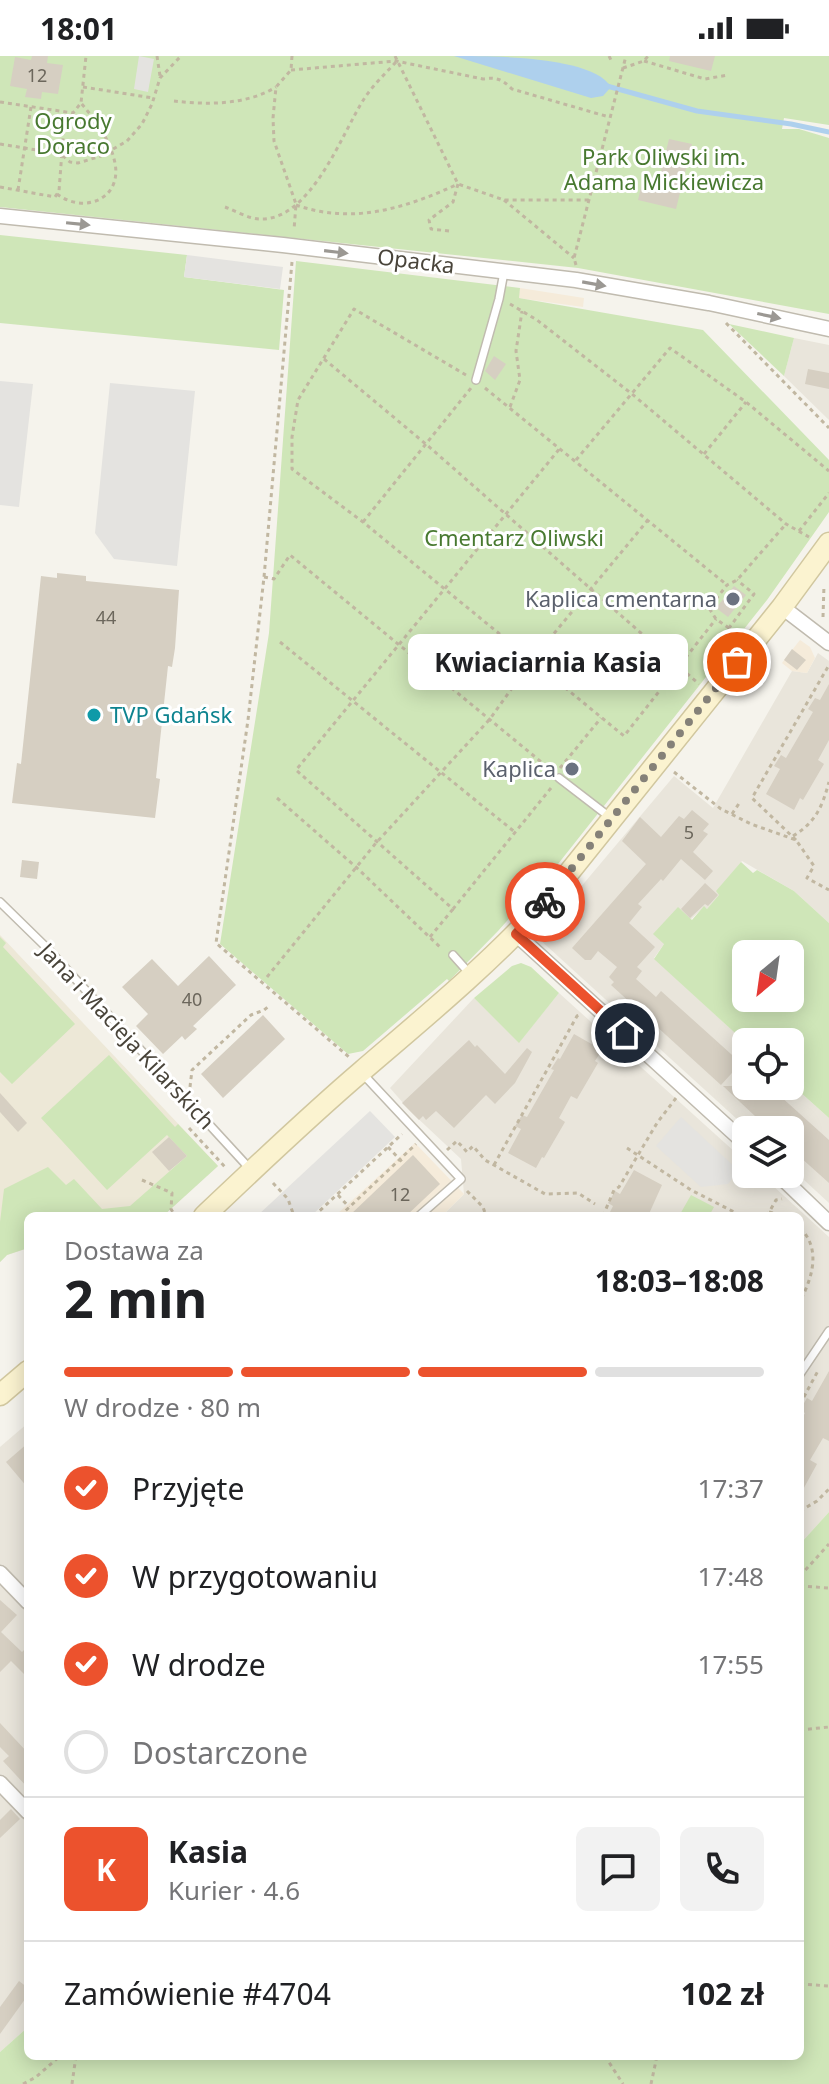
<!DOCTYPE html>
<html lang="pl">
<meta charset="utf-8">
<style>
:root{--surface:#fff;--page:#f2f2f2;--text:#202124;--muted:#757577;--line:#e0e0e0;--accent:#ec522d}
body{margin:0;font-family:"Noto Sans",sans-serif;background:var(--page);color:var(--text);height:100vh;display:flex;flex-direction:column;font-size:30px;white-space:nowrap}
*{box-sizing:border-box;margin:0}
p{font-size:26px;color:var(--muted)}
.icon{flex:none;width:44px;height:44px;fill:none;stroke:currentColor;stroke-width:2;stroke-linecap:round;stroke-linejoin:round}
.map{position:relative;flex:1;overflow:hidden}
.side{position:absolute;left:24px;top:1156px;width:780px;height:848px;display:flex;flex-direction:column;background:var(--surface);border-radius:12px;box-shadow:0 4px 20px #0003}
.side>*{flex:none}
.needle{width:52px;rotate:209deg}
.buttons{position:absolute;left:732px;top:884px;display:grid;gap:16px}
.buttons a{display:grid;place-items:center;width:72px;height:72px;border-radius:12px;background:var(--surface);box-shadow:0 4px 20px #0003;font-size:40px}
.pin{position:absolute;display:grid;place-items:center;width:68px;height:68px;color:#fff;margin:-34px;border:4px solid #fff;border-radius:50%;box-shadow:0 2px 8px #0007}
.courier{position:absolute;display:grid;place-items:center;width:80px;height:80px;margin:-40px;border:6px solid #ec522d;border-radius:50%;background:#fff;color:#222;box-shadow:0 2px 10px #0007}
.bubble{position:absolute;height:56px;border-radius:12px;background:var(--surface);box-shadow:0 4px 20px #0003;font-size:26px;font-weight:700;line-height:56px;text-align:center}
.summary em{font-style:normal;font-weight:700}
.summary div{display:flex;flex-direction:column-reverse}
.summary{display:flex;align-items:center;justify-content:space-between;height:136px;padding:0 40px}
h1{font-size:52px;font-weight:700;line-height:60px}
.bar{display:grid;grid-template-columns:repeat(4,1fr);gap:12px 8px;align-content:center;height:96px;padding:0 40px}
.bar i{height:10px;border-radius:6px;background:var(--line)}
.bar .active{background:var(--accent)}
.bar p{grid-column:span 4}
.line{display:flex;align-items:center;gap:20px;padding:0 40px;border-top:2px solid var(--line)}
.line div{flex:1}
.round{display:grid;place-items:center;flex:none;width:84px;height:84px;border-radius:12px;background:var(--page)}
ol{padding:0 40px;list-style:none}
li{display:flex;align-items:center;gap:24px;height:88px}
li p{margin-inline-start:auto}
li .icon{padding:8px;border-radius:50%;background:var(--accent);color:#fff;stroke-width:4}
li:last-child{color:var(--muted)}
li i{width:44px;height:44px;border:4px solid var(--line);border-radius:50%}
.status{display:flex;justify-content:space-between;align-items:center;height:56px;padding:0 40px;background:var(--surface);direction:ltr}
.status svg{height:22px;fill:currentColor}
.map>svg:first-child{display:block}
.residential{fill:#e9e5db}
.commercial{fill:#f5ebda}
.education{fill:#ede8d7}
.green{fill:#cfe6b8;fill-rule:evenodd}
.parking{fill:#e4e3e0}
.water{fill:#aed0ed}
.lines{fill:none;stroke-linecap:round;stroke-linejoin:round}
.stream{stroke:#aed0ed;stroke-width:5}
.building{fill:#d6cfc2}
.lane-casing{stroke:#c0bbaf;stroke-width:10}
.street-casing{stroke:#c0bbaf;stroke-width:17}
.secondary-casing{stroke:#d1c79f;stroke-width:23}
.path{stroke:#c1b7a1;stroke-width:3;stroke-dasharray:4 4;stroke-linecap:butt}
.lane{stroke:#fff;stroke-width:7}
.street{stroke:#fff;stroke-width:14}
.secondary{stroke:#fbf3d0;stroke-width:20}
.oneway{fill:#9b9893}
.done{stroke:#858178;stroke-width:8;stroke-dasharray:0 14.4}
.route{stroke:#ec522d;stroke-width:10}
.worship-dot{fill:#6b7280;stroke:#fff;stroke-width:3}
.culture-dot{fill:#0f9aa8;stroke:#fff;stroke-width:3}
.labels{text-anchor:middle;stroke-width:6;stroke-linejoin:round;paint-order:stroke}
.number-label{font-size:18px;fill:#6c675c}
.park-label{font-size:22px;fill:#487930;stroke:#fff}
.street-label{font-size:22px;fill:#49443a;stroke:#fff}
.worship-label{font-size:22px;fill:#5b616d;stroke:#fff;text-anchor:end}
.culture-label{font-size:22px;fill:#0d838f;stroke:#fff;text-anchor:start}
</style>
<div class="status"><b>18:01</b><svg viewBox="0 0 49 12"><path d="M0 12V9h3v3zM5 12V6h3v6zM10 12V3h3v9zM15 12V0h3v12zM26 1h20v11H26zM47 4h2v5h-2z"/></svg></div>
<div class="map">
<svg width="829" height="2028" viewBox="0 0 829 2028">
<rect width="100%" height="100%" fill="#f5f3ec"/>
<g class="residential">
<polygon points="794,282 829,289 829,364 784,320"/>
<polygon points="818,597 829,605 829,867 794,835 742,805 717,835 720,839 707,853 704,851 664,888 654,902 746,987 746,1030 790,1030 790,1027 829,1062 829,1147 790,1111 790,1074 749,1074 538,882 674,720 713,752 792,615 807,617"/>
<polygon points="559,937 746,1106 746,1118 760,1118 829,1181 829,1456 800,1488 800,1160 442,1160 464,1138 461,1103 411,1056 390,1032 474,942 519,986"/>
<polygon points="28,1367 28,1537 0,1509 0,1391"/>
<polygon points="0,1526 28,1556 28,1748 0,1718"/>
<polygon points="0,1736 28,1765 28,1852 25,1855 28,1859 28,1971 0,1996"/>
</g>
<g class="commercial">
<polygon points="520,232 584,242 583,251 518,242"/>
<polygon points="800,584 810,591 815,602 807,617 792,615 782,607"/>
<polygon points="415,1087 464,1138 442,1160 335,1160"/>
</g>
<polygon class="education" points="0,879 218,1110 163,1160 28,1160 28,1192 7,1199 0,1206"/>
<g class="green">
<polygon points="0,0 829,0 829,69 784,62 782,73 799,73 829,82 829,258 578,212 0,151"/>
<polygon points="0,179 187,199 184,221 284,234 279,294 0,267"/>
<polygon points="296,205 520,232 519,242 703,274 829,404 829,456 767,544 558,808 498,875 449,925 447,923 363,995 348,998 220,888 269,577"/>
<polygon points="729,268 794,282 784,320"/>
<path d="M 741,806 L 753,817 L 757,814 L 794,835 L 829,867 L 829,1062 L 790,1027 L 790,986 L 746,987 L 654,903 L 664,888 L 653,878 L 678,851 L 692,864 L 704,850 L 707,853 L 719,839 L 716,835 ZM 746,898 L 790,898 L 790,942 L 746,942 Z"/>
<polygon points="0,881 6,887 3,891 75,968 12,1028 0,1016"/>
<polygon points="521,907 531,911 559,937 519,987 474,942 512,910"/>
<polygon points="109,999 175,1071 178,1068 218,1110 163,1160 28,1160 28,1192 7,1199 0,1206 0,1166 4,1133 48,1111 66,1129 74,1123 102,1153 130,1150 187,1100 167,1079 107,1134 41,1062"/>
<polygon points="691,1139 714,1151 709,1160 679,1160"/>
<polygon points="829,1456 829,2028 0,2028 0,1996 28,1971 28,2000 800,2000 800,1488"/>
</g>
<g class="parking">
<polygon points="139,0 154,3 148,36 134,33"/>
<polygon points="187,199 283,211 280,233 184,221"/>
<polygon points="0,325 33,328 19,451 0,449"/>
<polygon points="110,327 195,335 177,510 114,503 95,477"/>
<polygon points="370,1055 395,1081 311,1160 257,1160"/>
<polygon points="681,1061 739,1115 728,1128 701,1131 656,1090"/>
</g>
<path class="water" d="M 454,0 C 493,0 593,0 611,31 L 603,40 L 591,42 Z"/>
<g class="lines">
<polyline class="stream" points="607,30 697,55 791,68 829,76"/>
</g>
<g class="building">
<polygon points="32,0 48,0 47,7 63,9 58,38 42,36 41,43 25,41 27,33 10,30 15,1 31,4"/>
<polygon points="670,0 715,0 711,15 669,5"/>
<polygon points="669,83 692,88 676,153 638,144 642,127 657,131"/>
<polygon points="494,300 506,308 495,324 485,315"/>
<polygon points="808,313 829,317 829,333 805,328"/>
<polygon points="57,517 86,520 86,525 179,534 175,592 172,611 168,610 156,722 160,723 155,762 12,747 17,707 21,708 41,520 57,522"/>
<polygon points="734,530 746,539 728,561 716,552"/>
<polygon points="792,593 806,604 797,614 784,604"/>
<polygon points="829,628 829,684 818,704 824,708 803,744 800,742 794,754 766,738 780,713 774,710 781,699 786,702 813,656 808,653 815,642 820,644"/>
<polygon points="692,754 709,768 703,775 708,778 693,796 713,815 705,824 681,803 663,825 661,823 638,848 642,851 629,867 655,891 637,911 642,915 636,923 656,941 661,935 741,1007 721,1029 611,929 614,926 609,921 617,911 598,895 591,904 585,904 572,892 646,808 622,785 640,761 661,781 679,760 684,763"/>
<polygon points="22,804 39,806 37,823 20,821"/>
<polygon points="705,827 718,839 708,850 705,848 690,862 681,853"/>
<polygon points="209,900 236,929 193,970 197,973 185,984 182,980 163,998 136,970 148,958 122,931 152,903 178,930"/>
<polygon points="263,959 285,983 223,1042 201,1018"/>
<polygon points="574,978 602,994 595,1005 598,1007 577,1043 571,1040 559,1062 565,1066 544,1102 542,1101 536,1112 508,1097 521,1073 515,1070 522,1059 527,1061 554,1014 551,1013 558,1002 560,1003"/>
<polygon points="469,984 475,991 477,989 505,1018 527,992 532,996 515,1027 495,1048 486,1039 454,1072 436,1055 426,1064 423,1060 419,1064 402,1047"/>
<polygon points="723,1030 769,1030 829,1084 829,1127 790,1092 790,1074 770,1074"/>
<polygon points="0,1037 27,1067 18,1076 0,1056"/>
<polygon points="169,1081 187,1100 169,1115 152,1096"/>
<polygon points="413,1099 440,1128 406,1160 349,1160"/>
<polygon points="634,1114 662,1129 648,1160 608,1160 613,1150 608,1147 615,1135 620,1138"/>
<polygon points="829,1315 829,1385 823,1382 810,1404 817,1408 800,1439 800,1366 805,1357 800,1354 807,1342 812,1345"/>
<polygon points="28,1387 28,1432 6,1406"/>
<polygon points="0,1544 17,1559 1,1576 22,1596 28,1590 28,1622 11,1605 0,1616"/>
<polygon points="0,1667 28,1697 28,1732 3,1705 9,1700 0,1691"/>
<polygon points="11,1753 20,1763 0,1782 0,1764"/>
<polygon points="19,1925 28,1932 28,1939 0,1978 0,1951"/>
</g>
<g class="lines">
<g class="lane-casing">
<g id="lane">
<polyline points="476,324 499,243 504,216"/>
<polyline points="559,722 611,762"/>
<polyline points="0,846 46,891 251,1114"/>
<polyline points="453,899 470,918"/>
<polyline points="361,1016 461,1123 419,1160"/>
<polyline points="800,1318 829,1275"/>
</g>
</g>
<g class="street-casing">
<g id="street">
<polyline points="0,160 283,189 576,224 709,247 829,273"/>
<polyline points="782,551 829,587"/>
<polyline points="516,878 746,1088"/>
<polyline points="778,1118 829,1167"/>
<polyline points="0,1517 28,1546"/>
<polyline points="0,1727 28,1756"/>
</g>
</g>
<g class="secondary-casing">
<g id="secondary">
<path d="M 204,1160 C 256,1111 308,1061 362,1015 C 425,961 487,910 543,849 L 782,551 L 829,487"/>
<polyline points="0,1339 28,1315"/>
</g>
</g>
<g class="path">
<polyline points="157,0 160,20"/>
<polyline points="292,0 291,14 276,31 273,62 274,85 296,148 294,174"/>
<polyline points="395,0 458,128 504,144 589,144"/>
<polyline points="609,0 611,4"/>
<polyline points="644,5 705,23 728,19"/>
<polyline points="623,12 644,5 648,0"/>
<path d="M 291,14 L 396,5 L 483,23 C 496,21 502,23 512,33 L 609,61"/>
<polyline points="83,31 153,42"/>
<path d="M 174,45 C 207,49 247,49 276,31"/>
<polyline points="0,46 73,57 81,47 86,0"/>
<polyline points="0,88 61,98 70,106 78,107 101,100 127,85 142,68 152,48 160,22 181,0"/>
<polyline points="0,131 55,141 59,135 65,56"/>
<polyline points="18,134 31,51"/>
<path d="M 57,138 C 83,158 122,144 115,107 C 110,83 96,65 81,47"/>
<polyline points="504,144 574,202"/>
<path d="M 296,149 C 353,169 406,152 458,128"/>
<path d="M 225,151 C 236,155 249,163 260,163 C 311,165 342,77 364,43 C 373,29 385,18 396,6"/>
<polyline points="449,175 431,173 429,164 453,146 458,128"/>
<polyline points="292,206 264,521 248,664 216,887 349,1001"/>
<polyline points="576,209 574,202 626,0"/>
<polyline points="510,248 537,264 632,338 786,468 809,481"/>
<polyline points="726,267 829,372"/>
<polyline points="324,303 427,389 699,628"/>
<polyline points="466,319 354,253 298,344 292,381 292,413 363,466 624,680 716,563"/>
<polyline points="485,332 727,529"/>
<polyline points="510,351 520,324 516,295 522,255"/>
<polyline points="704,398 746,346"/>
<polyline points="576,404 670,292 746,346 829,415"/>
<polyline points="363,466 471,332"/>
<polyline points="799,475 829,437"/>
<polyline points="264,521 274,523 290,499 551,714"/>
<polyline points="823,561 824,529"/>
<polyline points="729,572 716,563 709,552 727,529 737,524 786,468"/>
<polyline points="736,577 729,572 754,538 737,524"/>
<polyline points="280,586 516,777"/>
<polyline points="560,712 601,662"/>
<polyline points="674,716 721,753 751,768 796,784 814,810 807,822 829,834"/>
<polyline points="551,732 453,853 296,714 561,391"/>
<polyline points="277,742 357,812 442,893"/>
<polyline points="732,758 740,746"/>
<path d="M 793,780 C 816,766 822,751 829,726"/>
<polyline points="796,784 752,742 829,609"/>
<polyline points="430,881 453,853"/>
<polyline points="267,921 376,787 490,663 532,604 648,464"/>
<polyline points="190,1031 192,1014 251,959 264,954 269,950"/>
<polyline points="189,1072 226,1112"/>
<polyline points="388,1091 404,1108"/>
<polyline points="627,1092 691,1134 742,1160"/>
<polyline points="447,1094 457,1085 467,1096 473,1090 485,1104 545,1138 578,1137 595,1148"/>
<polyline points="494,1109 577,960 582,958"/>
<polyline points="142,1124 172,1137 171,1153 175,1160"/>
<polyline points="273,1127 288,1143 294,1160"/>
<polyline points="467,1135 483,1151 486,1160"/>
<polyline points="338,1139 349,1151"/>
<polyline points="769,1156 784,1160"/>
<polyline points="314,1160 402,1078"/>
<polyline points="340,1160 416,1088"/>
<polyline points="603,1160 614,1134 619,1131 657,1067 676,1042"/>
<polyline points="767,1160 776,1144 782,1143"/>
<path d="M 800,1172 C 821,1192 813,1221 800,1245"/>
<polyline points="800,1348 819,1313"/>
<polyline points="800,1455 817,1445 829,1433"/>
<polyline points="800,1520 829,1488"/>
<polyline points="800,1530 829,1532"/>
<polyline points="800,1674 829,1671"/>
<polyline points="800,1928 829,1930"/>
<polyline points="605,2000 623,2028"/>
<polyline points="637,2000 657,2003"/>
<polyline points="23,2028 36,2021 60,2000"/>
<polyline points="72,2028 76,2000"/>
<polyline points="651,2028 657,2000"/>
</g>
<use href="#lane" class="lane"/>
<use href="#street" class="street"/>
<use href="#secondary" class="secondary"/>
</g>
<defs><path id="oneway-solid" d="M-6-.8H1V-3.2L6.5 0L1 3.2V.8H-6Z" transform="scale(2)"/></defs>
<g class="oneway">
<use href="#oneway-solid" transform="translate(78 168) rotate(6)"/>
<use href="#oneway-solid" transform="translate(336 196) rotate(7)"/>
<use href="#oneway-solid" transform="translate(594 228) rotate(10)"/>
<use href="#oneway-solid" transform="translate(769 260) rotate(12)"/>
</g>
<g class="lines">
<polyline class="done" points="545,846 737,606"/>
<polyline class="route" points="545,846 516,878 625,977"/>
</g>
<g class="worship-dot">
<circle cx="733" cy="543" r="8"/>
<circle cx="572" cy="713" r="8"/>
</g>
<circle class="culture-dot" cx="94" cy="659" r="8"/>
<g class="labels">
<g class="number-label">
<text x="37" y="26">12</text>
<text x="106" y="568">44</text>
<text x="689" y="783">5</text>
<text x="192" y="950">40</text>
<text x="400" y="1145">12</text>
</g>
<g class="park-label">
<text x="73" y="73">Ogrody<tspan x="73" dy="25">Doraco</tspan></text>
<text x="664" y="109">Park Oliwski im.<tspan x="664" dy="25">Adama Mickiewicza</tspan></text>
<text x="514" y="490">Cmentarz Oliwski</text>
</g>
<g class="street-label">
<text transform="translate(416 205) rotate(7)" y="8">Opacka</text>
<text transform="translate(127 980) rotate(47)" y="8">Jana i Macieja Kilarskich</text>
</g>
<g class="worship-label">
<text x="717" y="551">Kaplica cmentarna</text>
<text x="556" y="721">Kaplica</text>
</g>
<g class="culture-label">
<text x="110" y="667">TVP Gdańsk</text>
</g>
</g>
</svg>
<div class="buttons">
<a><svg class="needle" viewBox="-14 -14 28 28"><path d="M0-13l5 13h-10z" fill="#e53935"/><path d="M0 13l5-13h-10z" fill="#757577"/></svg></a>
<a><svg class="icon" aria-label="locate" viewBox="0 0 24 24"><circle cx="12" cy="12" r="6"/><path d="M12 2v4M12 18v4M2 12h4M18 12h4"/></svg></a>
<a><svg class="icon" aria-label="layers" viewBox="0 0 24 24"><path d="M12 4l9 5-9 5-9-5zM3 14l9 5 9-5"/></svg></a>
</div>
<div class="pin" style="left:737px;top:606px;background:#ea580c"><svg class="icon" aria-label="bag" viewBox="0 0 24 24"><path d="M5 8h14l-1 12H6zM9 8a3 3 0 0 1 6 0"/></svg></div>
<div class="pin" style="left:625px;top:977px;background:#1f2937"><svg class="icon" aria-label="home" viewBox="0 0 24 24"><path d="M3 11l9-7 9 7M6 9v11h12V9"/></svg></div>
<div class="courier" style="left:545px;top:846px"><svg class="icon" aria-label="bike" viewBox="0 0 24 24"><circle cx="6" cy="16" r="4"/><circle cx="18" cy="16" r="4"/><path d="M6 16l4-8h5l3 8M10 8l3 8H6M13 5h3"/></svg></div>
<div class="bubble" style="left:408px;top:578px;width:280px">Kwiaciarnia Kasia</div>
<section class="side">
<div class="summary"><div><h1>2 min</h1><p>Dostawa za</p></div><em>18:03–18:08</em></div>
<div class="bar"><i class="active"></i><i class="active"></i><i class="active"></i><i></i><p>W drodze · 80 m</p></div>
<ol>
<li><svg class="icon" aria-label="check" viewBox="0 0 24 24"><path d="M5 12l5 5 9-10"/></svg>Przyjęte<p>17:37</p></li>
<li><svg class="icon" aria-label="check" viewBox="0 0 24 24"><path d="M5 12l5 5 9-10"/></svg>W przygotowaniu<p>17:48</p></li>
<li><svg class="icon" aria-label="check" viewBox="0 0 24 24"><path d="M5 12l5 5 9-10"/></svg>W drodze<p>17:55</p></li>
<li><i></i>Dostarczone</li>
</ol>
<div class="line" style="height:144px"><b class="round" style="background:var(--accent);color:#fff">K</b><div><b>Kasia</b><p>Kurier · 4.6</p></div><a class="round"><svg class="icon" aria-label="chat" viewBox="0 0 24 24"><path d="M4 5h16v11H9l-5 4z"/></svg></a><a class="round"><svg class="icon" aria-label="phone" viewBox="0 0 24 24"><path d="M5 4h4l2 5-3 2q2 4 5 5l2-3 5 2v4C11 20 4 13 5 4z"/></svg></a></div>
<div class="line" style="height:104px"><div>Zamówienie #4704</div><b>102 zł</b></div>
</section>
</div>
